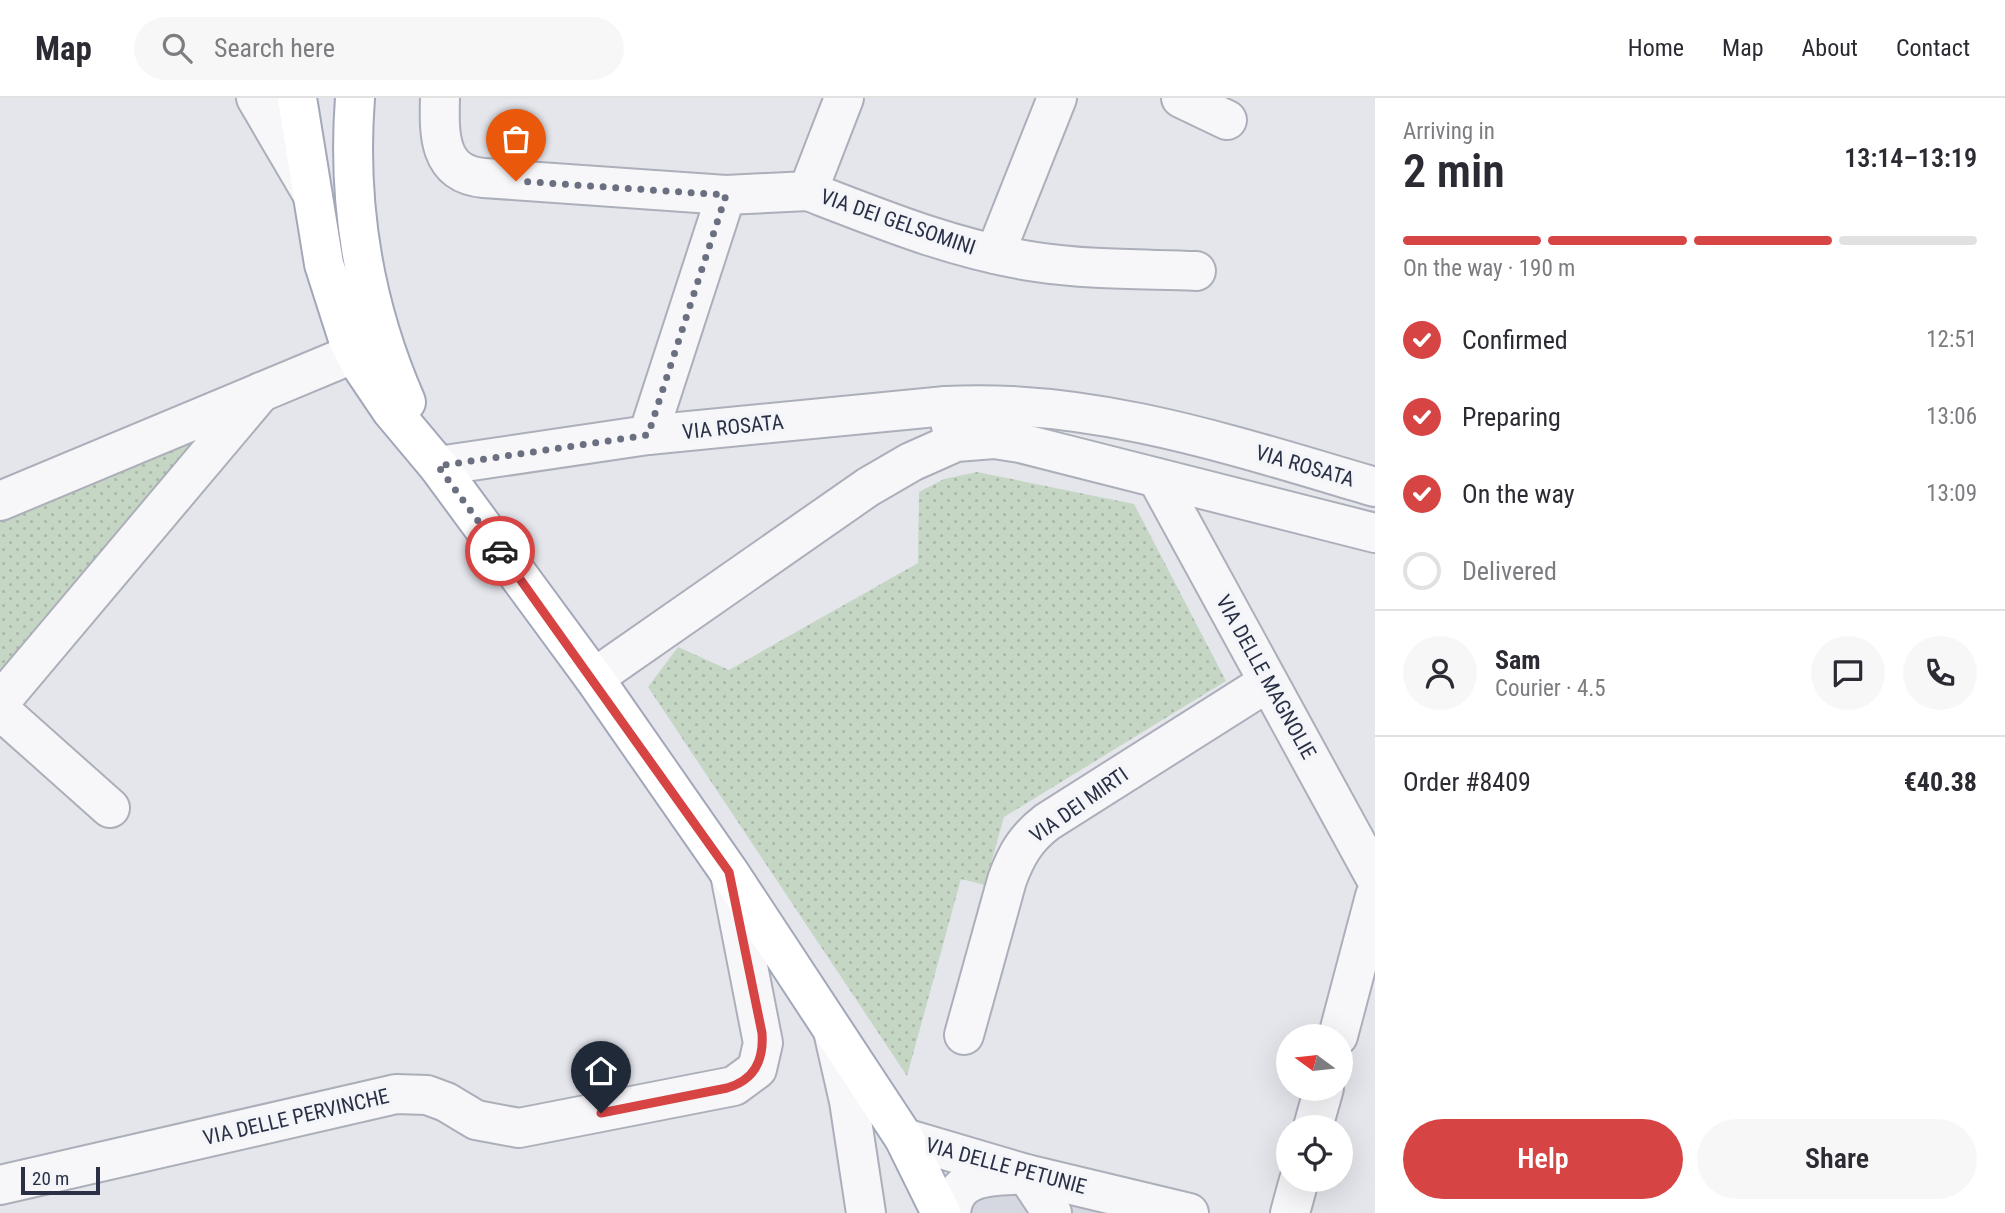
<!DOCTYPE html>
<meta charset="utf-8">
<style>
:root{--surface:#fff;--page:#f7f7f7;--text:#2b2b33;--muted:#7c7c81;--line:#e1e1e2;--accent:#d64444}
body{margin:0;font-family:"Roboto Condensed",sans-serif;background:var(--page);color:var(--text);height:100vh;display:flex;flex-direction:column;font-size:26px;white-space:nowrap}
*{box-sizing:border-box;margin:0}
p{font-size:23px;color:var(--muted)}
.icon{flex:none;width:38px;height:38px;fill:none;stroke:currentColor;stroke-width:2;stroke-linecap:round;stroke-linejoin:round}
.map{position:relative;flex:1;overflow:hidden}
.side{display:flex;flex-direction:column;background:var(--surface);width:630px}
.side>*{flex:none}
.needle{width:46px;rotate:285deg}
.buttons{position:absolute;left:1276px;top:926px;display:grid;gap:14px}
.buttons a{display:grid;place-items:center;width:77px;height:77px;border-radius:50%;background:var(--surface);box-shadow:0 7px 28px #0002;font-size:35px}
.scale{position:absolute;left:21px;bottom:18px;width:79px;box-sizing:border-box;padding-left:7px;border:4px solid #2a3046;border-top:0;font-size:19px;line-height:24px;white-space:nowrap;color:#2a3046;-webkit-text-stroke:5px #f4f5f9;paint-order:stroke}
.pin{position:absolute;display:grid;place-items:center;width:60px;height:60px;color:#fff;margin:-72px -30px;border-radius:50% 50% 50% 0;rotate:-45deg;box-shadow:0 0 7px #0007}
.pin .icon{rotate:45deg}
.courier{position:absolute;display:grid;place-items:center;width:70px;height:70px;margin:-35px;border:5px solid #d64444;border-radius:50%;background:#fff;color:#222;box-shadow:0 2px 9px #0007}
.headline em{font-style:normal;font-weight:600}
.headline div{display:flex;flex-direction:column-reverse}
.headline{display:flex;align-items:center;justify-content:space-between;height:119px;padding:0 28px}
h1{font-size:46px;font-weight:600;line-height:52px}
.bar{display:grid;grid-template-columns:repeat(4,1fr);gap:10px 7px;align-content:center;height:84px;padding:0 28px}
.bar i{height:9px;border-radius:5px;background:var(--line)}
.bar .on{background:var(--accent)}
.bar p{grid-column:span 4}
.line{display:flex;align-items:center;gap:18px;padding:0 28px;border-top:2px solid var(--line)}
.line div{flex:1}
.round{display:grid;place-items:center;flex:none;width:74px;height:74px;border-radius:37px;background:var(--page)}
ol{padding:0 28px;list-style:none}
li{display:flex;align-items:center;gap:21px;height:77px}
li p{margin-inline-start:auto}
li .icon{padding:7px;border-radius:50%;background:var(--accent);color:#fff;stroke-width:4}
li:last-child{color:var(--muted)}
li i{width:38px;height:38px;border:4px solid var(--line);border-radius:50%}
.primary-button{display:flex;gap:14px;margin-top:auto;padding:14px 28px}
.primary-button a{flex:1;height:80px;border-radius:42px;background:var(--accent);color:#fff;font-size:28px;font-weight:600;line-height:80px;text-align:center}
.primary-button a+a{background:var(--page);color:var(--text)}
header{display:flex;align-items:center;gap:42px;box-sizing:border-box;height:98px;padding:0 35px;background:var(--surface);border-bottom:2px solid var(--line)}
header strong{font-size:33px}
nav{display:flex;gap:38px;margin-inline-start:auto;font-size:24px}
.search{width:490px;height:63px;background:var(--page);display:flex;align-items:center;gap:18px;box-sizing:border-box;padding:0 24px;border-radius:38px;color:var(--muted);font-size:26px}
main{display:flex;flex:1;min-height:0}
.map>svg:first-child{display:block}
.built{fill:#d5d8e1}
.grass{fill:url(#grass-dots)}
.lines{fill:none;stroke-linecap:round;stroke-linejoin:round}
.minor-casing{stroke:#acafba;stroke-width:42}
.major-casing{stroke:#a2a8b9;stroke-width:42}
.minor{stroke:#f7f7fa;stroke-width:38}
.major{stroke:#fff;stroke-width:38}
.done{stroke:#6b7080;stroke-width:7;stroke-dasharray:0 12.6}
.route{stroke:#d64444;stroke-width:9}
.labels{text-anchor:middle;stroke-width:7;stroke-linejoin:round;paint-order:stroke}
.street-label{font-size:21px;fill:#2a3046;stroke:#f4f5f9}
</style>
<header>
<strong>Map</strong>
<div class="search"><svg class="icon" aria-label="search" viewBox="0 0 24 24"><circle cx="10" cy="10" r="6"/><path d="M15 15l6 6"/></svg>Search here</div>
<nav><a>Home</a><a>Map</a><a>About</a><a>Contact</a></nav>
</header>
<main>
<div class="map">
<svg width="1375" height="1115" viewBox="0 0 1375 1115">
<defs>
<pattern id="grass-dots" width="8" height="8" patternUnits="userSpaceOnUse" patternTransform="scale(1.75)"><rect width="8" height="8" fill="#c6d6c4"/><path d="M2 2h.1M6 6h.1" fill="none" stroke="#aab8aa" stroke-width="1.8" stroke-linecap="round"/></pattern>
</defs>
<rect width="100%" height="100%" fill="#e4e6ec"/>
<polygon class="built" points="937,1055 1165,1115 972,1115"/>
<g class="grass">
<polygon points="202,339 0,581 0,408"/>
<polygon points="977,374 1134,406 1226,583 1004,719 985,787 961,781 907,978 648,589 678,549 729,572 918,465 919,394 944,381"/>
</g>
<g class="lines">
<g class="minor-casing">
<g id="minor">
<polyline points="256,0 311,94"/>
<path d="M 440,0 C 439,36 438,76 484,80 L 726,97"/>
<polyline points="1181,0 1227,22"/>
<path d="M 808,93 C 883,122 956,152 1036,164 C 1089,172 1143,171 1196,173"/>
<polyline points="995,156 1057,0"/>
<path d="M 952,332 L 946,308 C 1093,300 1235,348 1375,389"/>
<polyline points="648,337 726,97 808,93 844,0"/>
<polyline points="438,368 648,337 946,308"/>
<polyline points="1157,380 1375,779"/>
<polyline points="0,403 355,255"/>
<polyline points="594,580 868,389 911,364 956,344 994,341 1020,345 1375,435"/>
<polyline points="0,604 261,294"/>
<polyline points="0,612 110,710"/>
<polyline points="833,933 849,1003 866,1115"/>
<path d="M 964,937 L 1007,782 C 1016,757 1026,740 1047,724 L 1268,584"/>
<polyline points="1338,938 1375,798"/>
<polyline points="1313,1029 1324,990"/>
<polyline points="904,1040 1026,1076 1189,1115"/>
<polyline points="1026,1076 1052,1115"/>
<polyline points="0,1087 396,996 427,997 446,1004 476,1022 519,1030 734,988 757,971 763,945 730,776"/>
<path d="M 951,1115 C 954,1080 984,1078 1013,1077"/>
<polyline points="1290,1115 1299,1082"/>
</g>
</g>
<g class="major-casing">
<g id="major">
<polyline points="297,0 324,166 348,241 362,269 391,312 438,368 594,580 729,774 904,1040 941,1115"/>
<path d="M 355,0 C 347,104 364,208 406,304"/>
</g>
</g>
<use href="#minor" class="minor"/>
<use href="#major" class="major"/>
</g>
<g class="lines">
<polyline class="done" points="500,453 438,368 648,337 726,97 516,83"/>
<path class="route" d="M 500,453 L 729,774 L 762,935 C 764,963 754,982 727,990 L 601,1015"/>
</g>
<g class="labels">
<g class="street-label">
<text transform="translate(898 124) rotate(19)" y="7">VIA DEI GELSOMINI</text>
<text transform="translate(733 329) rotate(-6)" y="7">VIA ROSATA</text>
<text transform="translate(1305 368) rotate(16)" y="7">VIA ROSATA</text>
<text transform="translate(1266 579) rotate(61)" y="7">VIA DELLE MAGNOLIE</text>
<text transform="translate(1079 707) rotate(-35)" y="7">VIA DEI MIRTI</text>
<text transform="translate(296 1019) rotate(-13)" y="7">VIA DELLE PERVINCHE</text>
<text transform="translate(1006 1068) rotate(15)" y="7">VIA DELLE PETUNIE</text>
</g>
</g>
</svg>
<div class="buttons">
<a><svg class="needle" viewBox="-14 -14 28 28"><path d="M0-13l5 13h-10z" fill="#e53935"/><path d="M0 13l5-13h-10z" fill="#7c7c81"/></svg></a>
<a><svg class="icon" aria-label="locate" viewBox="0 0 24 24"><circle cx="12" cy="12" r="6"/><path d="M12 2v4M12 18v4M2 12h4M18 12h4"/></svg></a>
</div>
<div class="scale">20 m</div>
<div class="pin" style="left:516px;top:83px;background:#ea580c"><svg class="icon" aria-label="bag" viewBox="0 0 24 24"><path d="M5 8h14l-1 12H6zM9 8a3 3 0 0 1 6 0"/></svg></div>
<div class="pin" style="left:601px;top:1015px;background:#1f2937"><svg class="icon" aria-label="home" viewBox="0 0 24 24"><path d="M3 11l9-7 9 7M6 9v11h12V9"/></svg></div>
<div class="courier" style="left:500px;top:453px"><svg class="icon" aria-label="car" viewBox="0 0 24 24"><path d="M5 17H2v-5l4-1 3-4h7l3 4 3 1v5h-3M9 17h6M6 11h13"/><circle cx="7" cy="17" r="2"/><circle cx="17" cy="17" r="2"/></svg></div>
</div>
<section class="side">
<div class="headline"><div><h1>2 min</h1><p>Arriving in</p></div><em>13:14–13:19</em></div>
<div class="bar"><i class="on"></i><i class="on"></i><i class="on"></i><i></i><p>On the way · 190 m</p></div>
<ol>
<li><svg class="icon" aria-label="check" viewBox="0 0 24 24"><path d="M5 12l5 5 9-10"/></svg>Confirmed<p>12:51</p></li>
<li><svg class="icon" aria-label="check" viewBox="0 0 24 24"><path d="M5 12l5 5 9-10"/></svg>Preparing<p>13:06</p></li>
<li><svg class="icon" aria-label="check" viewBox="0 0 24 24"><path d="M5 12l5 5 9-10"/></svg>On the way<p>13:09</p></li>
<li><i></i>Delivered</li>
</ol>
<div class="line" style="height:126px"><a class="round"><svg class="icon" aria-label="person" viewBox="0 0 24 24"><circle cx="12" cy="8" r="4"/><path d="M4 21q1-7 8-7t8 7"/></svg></a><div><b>Sam</b><p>Courier · 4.5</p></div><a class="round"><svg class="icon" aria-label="chat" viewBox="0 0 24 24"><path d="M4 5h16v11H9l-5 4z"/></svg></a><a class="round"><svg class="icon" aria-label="phone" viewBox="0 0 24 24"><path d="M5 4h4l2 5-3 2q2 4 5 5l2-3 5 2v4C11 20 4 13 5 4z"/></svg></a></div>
<div class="line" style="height:91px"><div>Order #8409</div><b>€40.38</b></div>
<div class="primary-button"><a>Help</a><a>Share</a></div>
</section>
</main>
